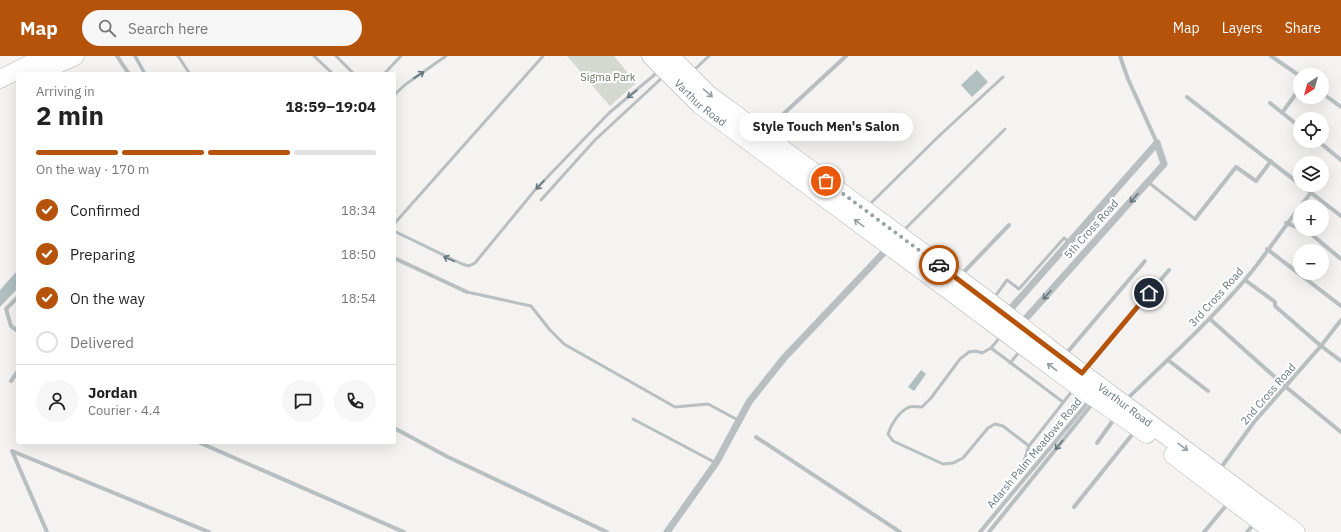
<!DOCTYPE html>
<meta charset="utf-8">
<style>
:root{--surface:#fff;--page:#f6f6f6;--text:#222;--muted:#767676;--line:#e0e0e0;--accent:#b45309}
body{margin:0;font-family:"IBM Plex Sans",sans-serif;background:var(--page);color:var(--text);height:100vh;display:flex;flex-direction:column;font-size:15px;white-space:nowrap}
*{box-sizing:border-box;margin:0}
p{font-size:13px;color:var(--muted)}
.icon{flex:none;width:22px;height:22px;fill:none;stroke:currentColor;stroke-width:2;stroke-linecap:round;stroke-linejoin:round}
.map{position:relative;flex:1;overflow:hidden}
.drawer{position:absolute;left:16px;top:16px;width:380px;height:372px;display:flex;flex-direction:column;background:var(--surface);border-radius:4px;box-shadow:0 4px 16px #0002}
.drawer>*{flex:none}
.needle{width:26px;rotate:216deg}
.fabs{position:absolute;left:1293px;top:12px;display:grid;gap:8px}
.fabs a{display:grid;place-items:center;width:36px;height:36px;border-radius:50%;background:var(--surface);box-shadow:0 4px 16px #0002;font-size:20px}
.pin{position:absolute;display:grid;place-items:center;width:34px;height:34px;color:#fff;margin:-17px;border:2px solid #fff;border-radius:50%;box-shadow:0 1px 4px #0007}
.courier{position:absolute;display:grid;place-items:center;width:40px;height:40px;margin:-20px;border:3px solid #b45309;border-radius:50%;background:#fff;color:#222;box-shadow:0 1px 5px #0007}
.bubble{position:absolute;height:28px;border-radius:14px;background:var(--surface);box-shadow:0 4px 16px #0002;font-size:13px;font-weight:800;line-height:28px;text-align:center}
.overview em{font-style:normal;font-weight:800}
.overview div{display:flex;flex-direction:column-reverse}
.overview{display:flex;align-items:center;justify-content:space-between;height:68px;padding:0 20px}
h1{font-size:26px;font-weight:800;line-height:30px}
.bar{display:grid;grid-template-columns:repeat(4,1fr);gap:6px 4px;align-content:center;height:48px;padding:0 20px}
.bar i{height:5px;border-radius:3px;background:var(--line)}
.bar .selected{background:var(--accent)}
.bar p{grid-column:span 4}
.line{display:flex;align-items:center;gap:10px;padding:0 20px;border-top:1px solid var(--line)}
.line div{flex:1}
.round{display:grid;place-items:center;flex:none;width:42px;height:42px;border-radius:21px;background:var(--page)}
ol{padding:0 20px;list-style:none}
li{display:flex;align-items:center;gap:12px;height:44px}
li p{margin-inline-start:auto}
li .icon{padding:4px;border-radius:50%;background:var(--accent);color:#fff;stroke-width:4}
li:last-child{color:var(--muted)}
li i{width:22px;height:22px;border:2px solid var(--line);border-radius:50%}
header{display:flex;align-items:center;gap:24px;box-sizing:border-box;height:56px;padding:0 20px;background:var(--accent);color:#fff}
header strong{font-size:19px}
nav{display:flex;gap:22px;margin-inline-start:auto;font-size:14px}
.search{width:280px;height:36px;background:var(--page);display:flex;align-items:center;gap:10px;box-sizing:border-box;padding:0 14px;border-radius:22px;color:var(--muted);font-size:15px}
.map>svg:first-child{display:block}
.green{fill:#d4d8d0}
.water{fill:#b1bfc0}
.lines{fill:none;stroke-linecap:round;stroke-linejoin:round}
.stream{stroke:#b1bfc0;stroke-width:3.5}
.primary-casing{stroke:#adb2b4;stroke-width:19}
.service{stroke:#b9bec0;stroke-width:3}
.minor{stroke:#b9bec0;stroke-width:4}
.tertiary{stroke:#b9bec0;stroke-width:7}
.primary{stroke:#fff;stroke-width:18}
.oneway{stroke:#67787e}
.oneway2{stroke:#95a0a5}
.done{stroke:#98a3a6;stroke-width:4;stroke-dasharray:0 7.2}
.route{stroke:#b45309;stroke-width:5}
.labels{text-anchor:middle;stroke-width:4;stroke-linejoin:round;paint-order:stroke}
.park-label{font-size:11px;fill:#6b7664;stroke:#fff}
.street-label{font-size:11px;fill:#67787e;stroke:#fff}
</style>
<header>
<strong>Map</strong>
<div class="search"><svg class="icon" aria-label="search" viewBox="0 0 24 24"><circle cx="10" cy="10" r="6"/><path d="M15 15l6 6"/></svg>Search here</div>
<nav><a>Map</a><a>Layers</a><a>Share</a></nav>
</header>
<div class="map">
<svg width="1341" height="476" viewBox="0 0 1341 476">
<rect width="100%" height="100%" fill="#f4f3f1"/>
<polygon class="green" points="567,0 614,0 636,27 610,50"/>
<g class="water">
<polygon points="977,14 988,26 972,41 961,29"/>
<polygon points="18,214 18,232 0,251 0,234"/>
<polygon points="921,314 926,318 914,335 908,331"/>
</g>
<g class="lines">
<polyline class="stream" points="135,0 145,18"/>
<g class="primary-casing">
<g id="primary">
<path id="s1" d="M 651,0 L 700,49 L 1076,329 L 1147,378"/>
<path id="s2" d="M 670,0 L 709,39 L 990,246 L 1062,302 L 1296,476"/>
<polyline points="36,18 75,0"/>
<polyline points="0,23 46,0"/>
<polyline points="1173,399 1274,476"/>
</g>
</g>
<g class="service">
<polyline points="178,0 190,18"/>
<polyline points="314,0 333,18"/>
<polyline points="336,0 354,18"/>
<polyline points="693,15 709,0"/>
<polyline points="384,18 401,0"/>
<polyline points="394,39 406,28 446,0"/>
<polyline points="1148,126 1195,163"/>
<polyline points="541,144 595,84 664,20"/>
<polyline points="869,149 940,79 1003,21"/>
<polyline points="394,168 543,0"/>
<polyline points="394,175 462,208 469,210 475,207 535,134 609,57 659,15"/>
<polyline points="903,175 1005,73"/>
<polyline points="467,236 531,250 550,274 564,288 675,351 708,348 738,364"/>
<polyline points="994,242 1007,224 1019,233 1064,182 1069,186"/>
<polyline points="991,292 1001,280"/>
<polyline points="1010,307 1020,295"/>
<polyline points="633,363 716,407"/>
<path d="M 1029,390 L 1003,370 L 995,368 L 988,372 L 963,402 L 953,407 L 943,408 L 893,385 L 888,378 C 891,368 899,356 909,351 C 913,350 918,351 922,351 L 931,342 L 960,303 L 969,296 L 976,295 L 982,297 L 991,292 L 1063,346"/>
<polyline points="1009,427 1024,405 1029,390 1073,334"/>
</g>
<g class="minor">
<polyline points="117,0 129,18"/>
<polyline points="1120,0 1128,23 1157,87"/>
<polyline points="1271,0 1300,20"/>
<polyline points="1322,37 1341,51"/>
<polyline points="1187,41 1341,160"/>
<polyline points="1270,47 1300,71"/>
<polyline points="1282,57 1300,32"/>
<polyline points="765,75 846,0"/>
<polyline points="1318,85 1341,104"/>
<polyline points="1195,163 1236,111 1256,125 1271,105"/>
<polyline points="1286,167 1300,172"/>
<polyline points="1305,173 1341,203"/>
<polyline points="1267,193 1341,250"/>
<polyline points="394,202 467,236"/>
<polyline points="961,219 1009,169"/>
<polyline points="1245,224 1275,246 1275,250 1321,290 1341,305"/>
<polyline points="18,241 6,253 11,270 18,275"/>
<polyline points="1210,263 1286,331 1341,376"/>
<polyline points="1065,299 1145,205"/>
<polyline points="1168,304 1208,335"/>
<polyline points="1085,314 1169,214"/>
<polyline points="11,325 18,315"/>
<path d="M 1126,344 C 1166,305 1207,268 1244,225 C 1267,198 1287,166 1310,138"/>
<polyline points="394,372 448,401 607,476"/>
<polyline points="756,381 900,476"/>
<polyline points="198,386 404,476"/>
<polyline points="1097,387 1114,363"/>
<polyline points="1220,413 1254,366 1321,290 1341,264"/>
<polyline points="1074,451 1135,375"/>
<polyline points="47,476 12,395 209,476"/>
<polyline points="980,476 1090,344"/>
<polyline points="989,476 1093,347"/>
<polyline points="1204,476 1229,446"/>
<polyline points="1247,476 1255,467"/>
</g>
<g class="tertiary">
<polyline points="1006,258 1157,87"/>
<polyline points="1020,269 1164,108 1157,87"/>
<polyline points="667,476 716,407 749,346 784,302 890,190"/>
</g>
<use href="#primary" class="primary"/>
</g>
<defs><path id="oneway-shaft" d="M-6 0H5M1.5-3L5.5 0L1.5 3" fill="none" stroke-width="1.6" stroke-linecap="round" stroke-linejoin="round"/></defs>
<g class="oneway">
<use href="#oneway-shaft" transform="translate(419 19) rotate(-33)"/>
<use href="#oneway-shaft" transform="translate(632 38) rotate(142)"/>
<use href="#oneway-shaft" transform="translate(540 129) rotate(133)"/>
<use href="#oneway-shaft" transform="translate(1134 142) rotate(132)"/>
<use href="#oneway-shaft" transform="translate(449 203) rotate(-156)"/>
<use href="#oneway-shaft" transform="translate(1047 239) rotate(132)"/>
<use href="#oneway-shaft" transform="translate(1059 389) rotate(129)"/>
</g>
<g class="oneway2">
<use href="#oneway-shaft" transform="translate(708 37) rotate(41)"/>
<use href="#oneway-shaft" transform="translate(859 167) rotate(-144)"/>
<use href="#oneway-shaft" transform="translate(1052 311) rotate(-143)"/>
<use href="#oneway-shaft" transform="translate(1183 391) rotate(37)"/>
</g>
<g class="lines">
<polyline class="done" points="826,125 939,209"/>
<polyline class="route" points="939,209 1082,317 1149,237"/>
</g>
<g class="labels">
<g class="park-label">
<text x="608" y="25">Sigma Park</text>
</g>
<g class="street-label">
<text dy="4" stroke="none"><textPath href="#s1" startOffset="68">Varthur Road</textPath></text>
<text transform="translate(1091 173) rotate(-48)" y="4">5th Cross Road</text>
<text transform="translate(1216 241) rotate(-48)" y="4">3rd Cross Road</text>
<text transform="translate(1268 338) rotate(-49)" y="4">2nd Cross Road</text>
<text dy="4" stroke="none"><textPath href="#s2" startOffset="574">Varthur Road</textPath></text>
<text transform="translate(1034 397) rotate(-50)" y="4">Adarsh Palm Meadows Road</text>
</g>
</g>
</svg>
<div class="fabs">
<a><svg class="needle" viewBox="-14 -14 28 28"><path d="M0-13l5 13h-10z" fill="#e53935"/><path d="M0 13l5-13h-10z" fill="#767676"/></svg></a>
<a><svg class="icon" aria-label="locate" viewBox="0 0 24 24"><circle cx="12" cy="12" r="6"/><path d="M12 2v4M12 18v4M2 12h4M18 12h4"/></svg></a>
<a><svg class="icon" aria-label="layers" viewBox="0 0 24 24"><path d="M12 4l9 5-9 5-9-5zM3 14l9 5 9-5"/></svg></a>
<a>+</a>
<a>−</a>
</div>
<div class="pin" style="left:826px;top:125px;background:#ea580c"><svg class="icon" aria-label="bag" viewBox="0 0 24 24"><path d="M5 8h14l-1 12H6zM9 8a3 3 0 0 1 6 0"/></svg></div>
<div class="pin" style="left:1149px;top:237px;background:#1f2937"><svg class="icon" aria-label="home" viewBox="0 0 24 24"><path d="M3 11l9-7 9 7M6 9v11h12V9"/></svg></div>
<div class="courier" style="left:939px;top:209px"><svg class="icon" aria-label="car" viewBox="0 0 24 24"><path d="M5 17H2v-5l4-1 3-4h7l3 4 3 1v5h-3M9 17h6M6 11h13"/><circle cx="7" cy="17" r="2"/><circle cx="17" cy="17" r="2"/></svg></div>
<div class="bubble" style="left:739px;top:57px;width:174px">Style Touch Men's Salon</div>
<section class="drawer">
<div class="overview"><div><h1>2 min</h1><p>Arriving in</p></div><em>18:59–19:04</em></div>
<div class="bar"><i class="selected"></i><i class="selected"></i><i class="selected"></i><i></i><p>On the way · 170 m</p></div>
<ol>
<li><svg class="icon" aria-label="check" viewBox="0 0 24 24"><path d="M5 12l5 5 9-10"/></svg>Confirmed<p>18:34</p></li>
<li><svg class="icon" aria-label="check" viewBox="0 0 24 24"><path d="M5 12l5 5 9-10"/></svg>Preparing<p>18:50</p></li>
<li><svg class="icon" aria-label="check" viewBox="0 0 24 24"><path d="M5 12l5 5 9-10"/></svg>On the way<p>18:54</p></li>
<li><i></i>Delivered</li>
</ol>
<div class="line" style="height:72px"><a class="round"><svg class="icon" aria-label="person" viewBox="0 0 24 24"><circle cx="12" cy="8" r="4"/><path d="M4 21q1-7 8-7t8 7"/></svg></a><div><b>Jordan</b><p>Courier · 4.4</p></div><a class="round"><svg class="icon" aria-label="chat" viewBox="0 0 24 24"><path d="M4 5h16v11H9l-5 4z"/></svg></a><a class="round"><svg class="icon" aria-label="phone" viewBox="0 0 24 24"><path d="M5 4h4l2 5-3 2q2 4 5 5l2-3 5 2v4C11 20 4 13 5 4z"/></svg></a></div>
</section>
</div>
